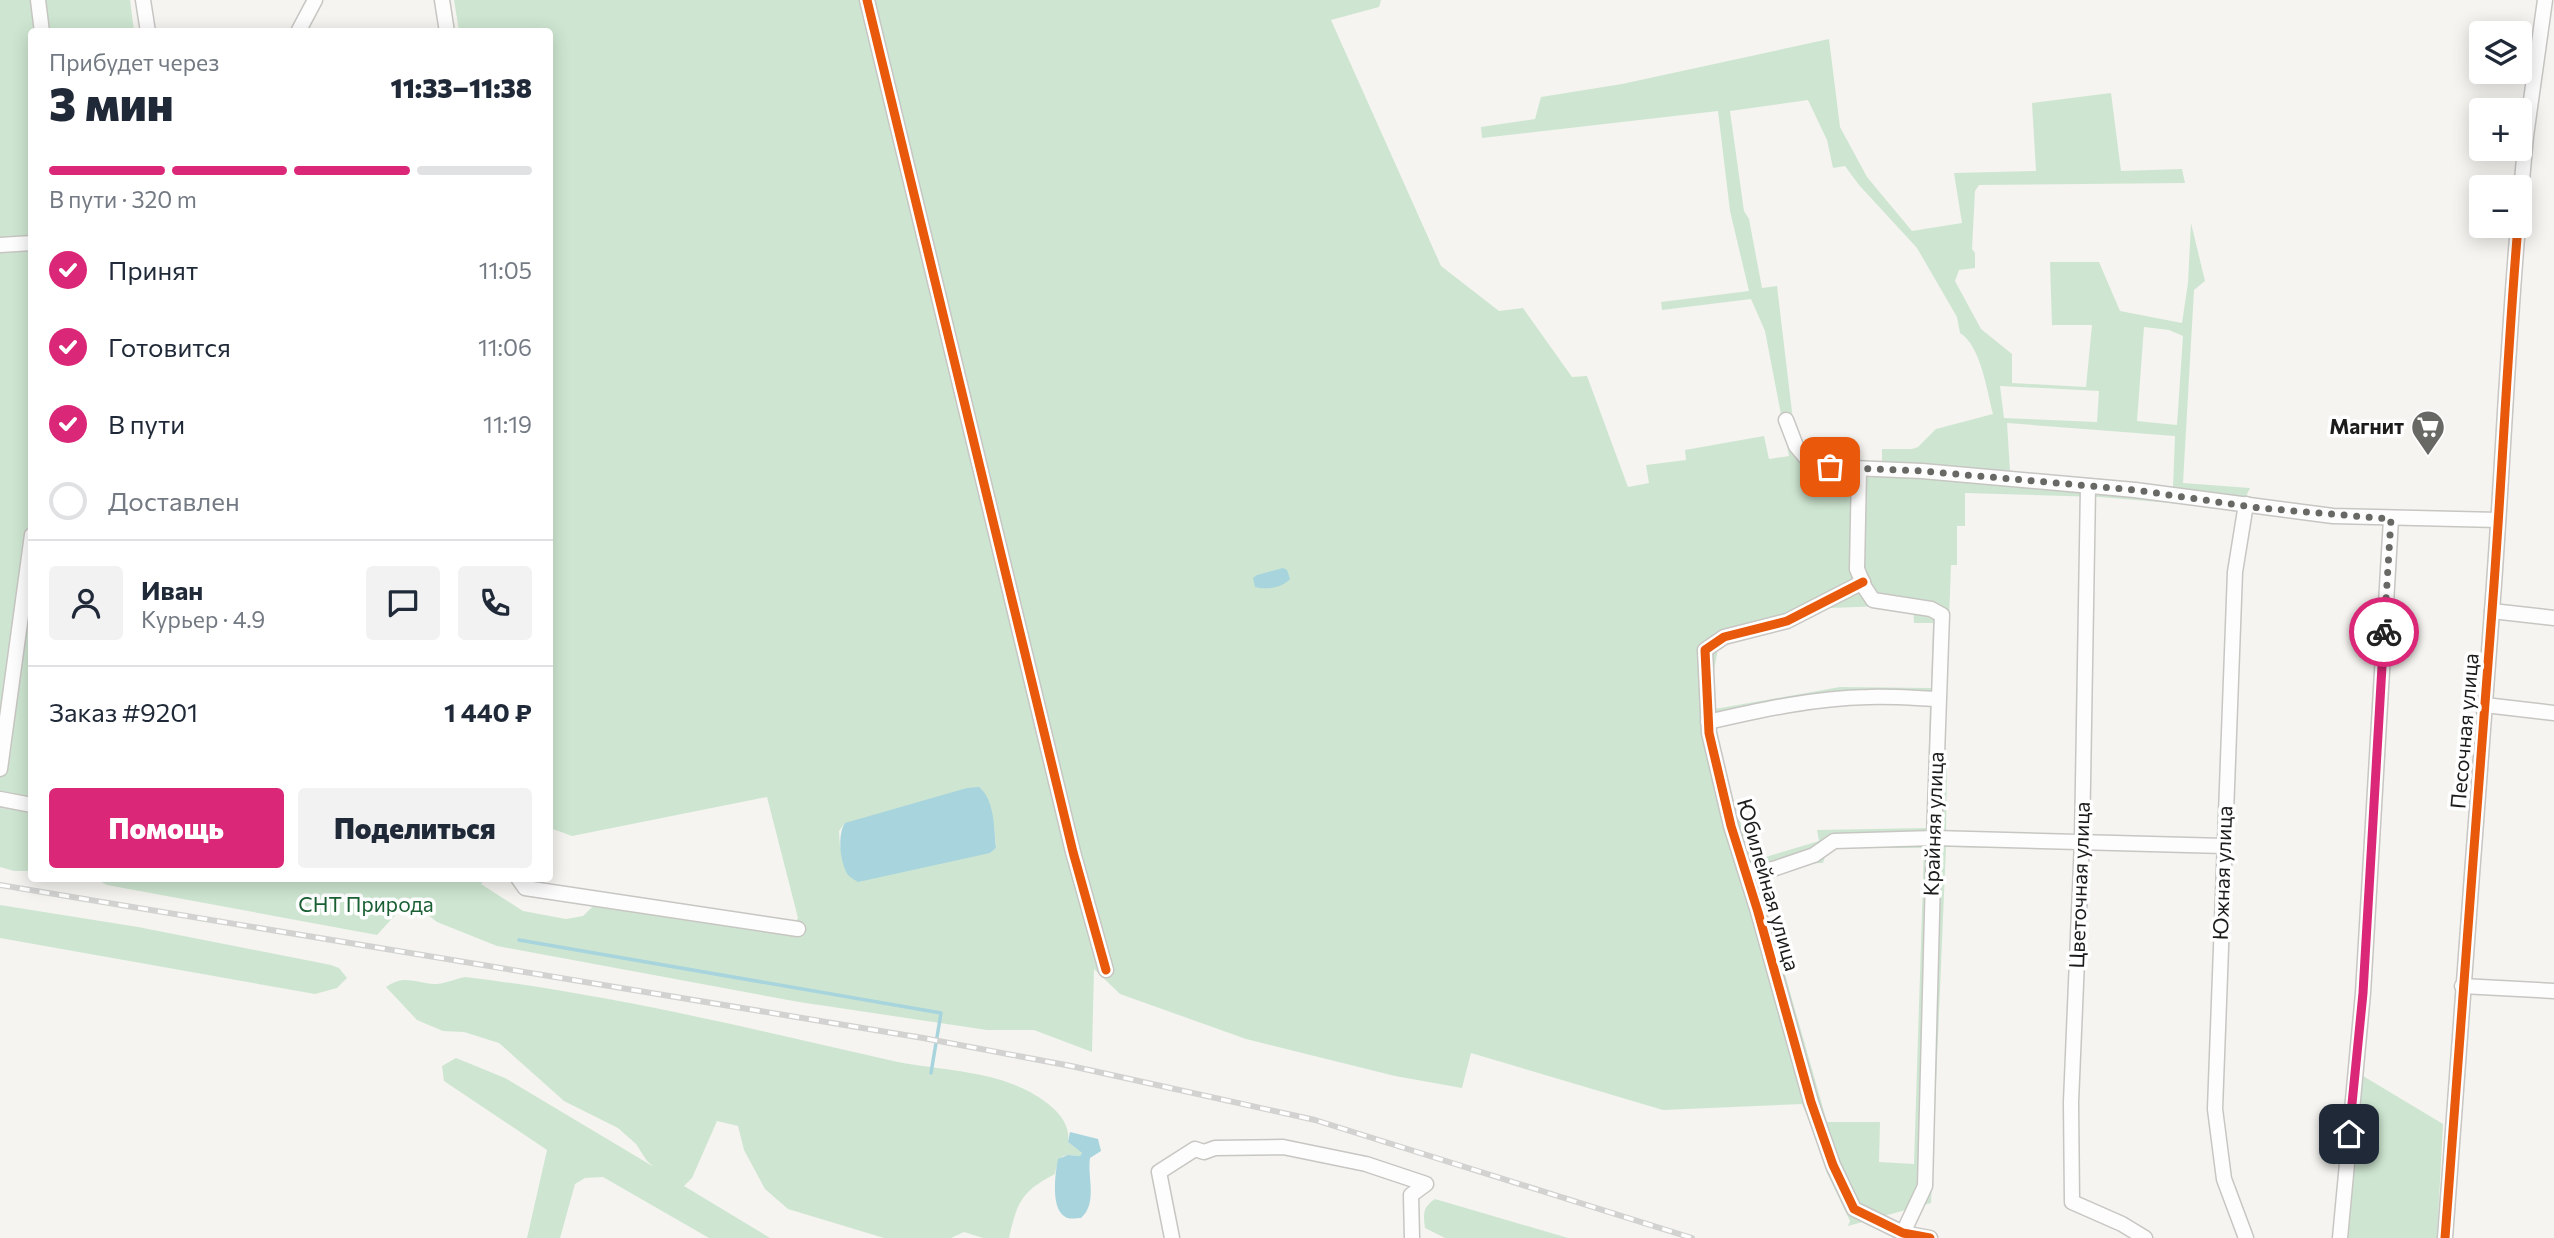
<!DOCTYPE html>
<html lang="ru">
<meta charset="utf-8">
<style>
:root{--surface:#fff;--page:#f2f2f3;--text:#1f2937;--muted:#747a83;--line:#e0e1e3;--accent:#db2777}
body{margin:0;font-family:Commissioner,sans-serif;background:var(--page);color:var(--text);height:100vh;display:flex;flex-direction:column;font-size:26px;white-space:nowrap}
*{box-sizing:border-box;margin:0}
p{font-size:23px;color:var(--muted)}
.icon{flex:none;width:38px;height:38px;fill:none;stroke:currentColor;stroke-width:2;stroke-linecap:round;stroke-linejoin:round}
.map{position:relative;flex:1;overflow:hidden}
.sheet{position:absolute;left:28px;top:28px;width:525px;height:854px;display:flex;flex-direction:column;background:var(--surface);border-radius:7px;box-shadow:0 4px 18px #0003}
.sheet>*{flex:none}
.controls{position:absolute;left:2469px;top:21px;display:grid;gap:14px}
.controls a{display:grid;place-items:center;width:63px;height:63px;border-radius:7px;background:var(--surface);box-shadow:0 4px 18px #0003;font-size:35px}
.pin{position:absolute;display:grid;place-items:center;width:60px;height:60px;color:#fff;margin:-30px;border-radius:14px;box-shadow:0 4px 10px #0006}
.courier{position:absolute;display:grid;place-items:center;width:70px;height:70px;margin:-35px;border:5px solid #db2777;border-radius:50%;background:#fff;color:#222;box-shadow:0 2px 9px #0007}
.head em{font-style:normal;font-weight:800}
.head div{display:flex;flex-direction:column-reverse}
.head{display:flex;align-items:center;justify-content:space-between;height:119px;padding:0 21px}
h1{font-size:46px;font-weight:800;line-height:52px}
.bar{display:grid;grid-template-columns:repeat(4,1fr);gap:10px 7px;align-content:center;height:84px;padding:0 21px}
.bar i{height:9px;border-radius:5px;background:var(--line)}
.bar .selected{background:var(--accent)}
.bar p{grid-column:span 4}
.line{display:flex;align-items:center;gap:18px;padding:0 21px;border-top:2px solid var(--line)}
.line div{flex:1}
.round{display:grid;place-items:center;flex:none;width:74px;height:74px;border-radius:7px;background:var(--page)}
ol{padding:0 21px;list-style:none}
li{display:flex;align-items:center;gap:21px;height:77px}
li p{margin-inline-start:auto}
li .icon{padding:7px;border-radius:50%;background:var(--accent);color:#fff;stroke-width:4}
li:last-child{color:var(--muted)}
li i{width:38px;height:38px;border:4px solid var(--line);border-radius:50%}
.button{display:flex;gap:14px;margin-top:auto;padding:14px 21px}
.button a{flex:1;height:80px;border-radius:7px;background:var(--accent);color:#fff;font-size:28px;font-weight:800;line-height:80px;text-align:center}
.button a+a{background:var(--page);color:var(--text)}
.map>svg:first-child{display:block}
.green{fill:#cee6d1;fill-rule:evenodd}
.water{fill:#a7d4dd}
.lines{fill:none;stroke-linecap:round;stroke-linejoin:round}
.stream{stroke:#a7d4dd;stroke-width:3.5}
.minor-casing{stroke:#c7c6c3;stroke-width:17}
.minor{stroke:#fefdfd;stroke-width:14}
.rail-casing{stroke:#d2d2d1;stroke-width:6}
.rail{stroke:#fff;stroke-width:3.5;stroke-dasharray:10;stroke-linecap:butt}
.cycleway-casing{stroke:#fff;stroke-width:13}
.cycleway{stroke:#e8590c;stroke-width:9}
.done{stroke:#686865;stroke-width:7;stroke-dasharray:0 12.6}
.route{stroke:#db2777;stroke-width:9}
.labels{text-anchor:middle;stroke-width:7;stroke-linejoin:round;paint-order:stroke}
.poi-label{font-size:21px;font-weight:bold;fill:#1c1c1a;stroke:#fff;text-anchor:end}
.street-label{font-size:21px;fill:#1c1c1a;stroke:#fff}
.park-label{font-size:21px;fill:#1b6034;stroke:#fff}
</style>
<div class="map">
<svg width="2554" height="1238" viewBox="0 0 2554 1238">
<rect width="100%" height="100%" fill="#f5f4f0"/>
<g class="green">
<polygon points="0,0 130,0 134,31 32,32 31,806 0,803"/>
<path d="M 454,0 L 1381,0 L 1379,7 L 1331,20 L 1441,266 L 1499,311 L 1523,308 L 1572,377 L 1587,376 L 1628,487 L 1649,483 L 1646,465 L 1686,460 L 1685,450 L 1764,436 L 1769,459 L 1789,456 L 1765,331 L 1751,299 L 1662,310 L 1661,302 L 1749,291 L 1730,211 L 1718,111 L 1482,138 L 1481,127 L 1535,119 L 1541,97 L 1622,84 L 1829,39 L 1840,127 L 1867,177 L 1912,231 L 1962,223 L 1954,173 L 2036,171 L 2032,103 L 2111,93 L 2121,171 L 2182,169 L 2185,183 L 1979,185 L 1975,191 L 1972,249 L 1975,253 L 1975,268 L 1959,270 L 1955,281 L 1981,329 L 2012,354 L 2012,383 L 2086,387 L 2092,325 L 2052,325 L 2050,262 L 2099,262 L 2120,311 L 2182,323 L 2188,283 L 2191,223 L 2205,281 L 2194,290 L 2183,483 L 2250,488 L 2240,509 L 2100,497 L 1965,493 L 1965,526 L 1957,526 L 1957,565 L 1951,565 L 1944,763 L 1947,763 L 1946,834 L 2070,849 L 1946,847 L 1931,1203 L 1848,1226 L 1850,1221 L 1826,1171 L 1830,1168 L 1802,1104 L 1663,1110 L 1471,1053 L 1462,1088 L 1395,1076 L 1246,1039 L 1120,994 L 1094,969 L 1092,1052 L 1034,1030 L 987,1030 L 799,1002 L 497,946 L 437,922 L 409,900 L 377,935 L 107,885 L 95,879 L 485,879 L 481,884 L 523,911 L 566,919 L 583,916 L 595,904 L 789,933 L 798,918 L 767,797 L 572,836 L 550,828 L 550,32 L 459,31 ZM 1808,100 L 1827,140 L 1833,168 L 1845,166 L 1859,185 L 1917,248 L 1957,317 L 1960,333 C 1981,346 1987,391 1993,414 L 1936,429 L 1918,447 L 1912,449 L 1882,449 L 1882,463 L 1819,460 L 1806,451 L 1795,437 L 1777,286 L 1762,288 L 1749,219 L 1744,211 L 1730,111 ZM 2144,327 L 2169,330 L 2183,336 L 2177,425 L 2137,421 ZM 2000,386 L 2099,391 L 2097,422 L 2004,418 ZM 2007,423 L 2175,436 L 2173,487 L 2010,471 ZM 1913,605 L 1914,623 L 1933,623 L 1931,688 L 1840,687 L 1715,709 L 1711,686 L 1719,644 L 1830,608 ZM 1842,698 L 1930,701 L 1927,828 L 1817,830 L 1819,841 L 1752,861 L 1724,769 L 1715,722 ZM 845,823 L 994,825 L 996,848 L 990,853 L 840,847 L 839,831 ZM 1828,848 L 1924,848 L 1914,1164 L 1879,1162 L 1880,1122 L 1827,1122 L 1757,876 L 1797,864 L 1823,863 Z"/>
<polygon points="0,808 31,812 31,871 14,871 0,867"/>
<polygon points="0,905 138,927 331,965 339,968 347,978 337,988 315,994 0,938"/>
<path d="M 465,977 C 608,994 749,1028 889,1060 C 932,1070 983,1069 1024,1089 C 1044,1099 1072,1117 1068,1142 L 1082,1153 L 1080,1156 C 1061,1154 1059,1155 1055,1174 C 1022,1191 1017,1202 1009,1238 L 983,1238 L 964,1232 L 951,1238 L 884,1238 L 788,1209 L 765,1189 L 744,1150 L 738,1126 L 717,1121 L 692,1178 L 684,1186 L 770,1238 L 709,1238 L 603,1177 L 585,1178 L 575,1184 L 560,1238 L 527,1238 L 547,1150 L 444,1081 L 442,1066 L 456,1058 L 505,1078 L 654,1167 L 647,1161 L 636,1144 L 618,1128 L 564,1101 L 499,1043 L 464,1032 L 443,1031 L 417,1020 L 386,987 C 405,973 417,984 437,984 C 446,983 456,979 465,977 Z"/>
<polygon points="2363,1076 2443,1124 2437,1238 2348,1238"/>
<path d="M 1435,1199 L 1568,1238 L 1445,1238 L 1425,1228 C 1423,1213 1423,1207 1435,1199 Z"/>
</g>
<g class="water">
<path d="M 1283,568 L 1287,570 L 1290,579 C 1282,588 1266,590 1255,587 L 1253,578 L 1257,575 Z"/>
<path d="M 979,787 C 995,800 994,829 996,848 L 990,853 L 858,882 C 855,880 851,878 848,875 C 840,863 837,834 845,823 L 967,788 Z"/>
<path d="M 1070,1132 L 1098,1139 L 1101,1151 L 1090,1158 C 1087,1177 1098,1203 1081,1218 C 1076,1218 1068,1220 1064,1216 C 1051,1207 1055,1174 1058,1159 L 1068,1155 L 1080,1156 L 1082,1153 L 1068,1142 Z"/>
</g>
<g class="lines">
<polyline class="stream" points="519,940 941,1013 931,1073"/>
<g class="minor-casing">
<g id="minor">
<polyline points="38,0 42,32"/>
<polyline points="143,0 148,32"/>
<polyline points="442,0 447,32"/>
<polyline points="867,0 1073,852 1106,970"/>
<polyline points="298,32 315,0"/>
<polyline points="2520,203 2526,136 2545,0"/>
<polyline points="0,245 32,243"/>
<polyline points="1786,420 1796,446 1807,459 1830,467 1922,471 2135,490 2333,516 2498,520"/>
<polyline points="1859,470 1857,569 1865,588 1873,600 1931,609 1942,615 1934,838 1925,1186 1903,1233"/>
<polyline points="2088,487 2082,841 2071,1102 2072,1202 2122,1224 2145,1238"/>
<polyline points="2246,504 2235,572 2215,1109 2224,1179 2246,1238"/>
<polyline points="1863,582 1787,621 1724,637 1705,650 1709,733 1731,826 1758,912 1811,1102 1833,1165 1854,1209 1903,1233 1930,1238"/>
<polyline points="2492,611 2554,618"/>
<polyline points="2485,705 2554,713"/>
<path d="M 1708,722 C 1760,710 1814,698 1868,697 C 1891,696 1915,698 1938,699"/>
<polyline points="0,769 32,535"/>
<polyline points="0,799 32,805"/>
<polyline points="1744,867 1751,872 1773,869 1814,855 1834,841 1934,838 2224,846"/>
<polyline points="518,878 525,888 798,929"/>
<polyline points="2462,986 2554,991"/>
<polyline points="1172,1238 1159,1172 1195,1149 1204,1152 1215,1148 1283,1147 1366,1164 1426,1184 1411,1195 1412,1238"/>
<polyline points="2340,1238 2363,993 2391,519"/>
<path d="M 2445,1238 C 2459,1029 2477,820 2492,611 C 2502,482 2507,354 2518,226"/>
</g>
</g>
<use href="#minor" class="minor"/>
<g class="rail-casing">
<polyline id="rail" points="0,885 923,1038 1071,1066 1315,1120 1692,1238"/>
</g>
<use href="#rail" class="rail"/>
<g class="cycleway-casing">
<g id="cycleway">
<polyline points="867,0 1073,852 1106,970"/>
<polyline points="1863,582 1787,621 1724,637 1705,650 1709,733 1731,826 1758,912 1811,1102 1833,1165 1854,1209 1903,1233 1930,1238"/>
<path d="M 2445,1238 C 2459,1029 2477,820 2492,611 C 2502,482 2507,354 2518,226"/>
</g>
</g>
<use href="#cycleway" class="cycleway"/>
</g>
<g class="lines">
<polyline class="done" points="1830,467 1922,471 2135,490 2259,508 2391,519 2384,632"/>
<polyline class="route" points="2349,1134 2363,993 2384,632"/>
</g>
<defs>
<g id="supermarket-pin" transform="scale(1.75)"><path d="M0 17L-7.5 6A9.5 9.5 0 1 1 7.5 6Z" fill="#686865" stroke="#fff"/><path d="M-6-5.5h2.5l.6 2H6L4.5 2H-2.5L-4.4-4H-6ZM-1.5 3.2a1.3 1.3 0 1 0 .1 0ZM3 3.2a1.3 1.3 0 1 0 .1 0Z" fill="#fff"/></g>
</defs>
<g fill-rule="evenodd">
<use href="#supermarket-pin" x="2428" y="427"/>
</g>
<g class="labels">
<g class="poi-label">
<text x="2404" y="434">Магнит</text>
</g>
<g class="street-label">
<text transform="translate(2465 731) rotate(-85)" y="7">Песочная улица</text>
<text transform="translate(1934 824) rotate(-88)" y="7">Крайняя улица</text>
<text transform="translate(2223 873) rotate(-88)" y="7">Южная улица</text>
<text transform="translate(1768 885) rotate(74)" y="7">Юбилейная улица</text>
<text transform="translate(2080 885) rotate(-88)" y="7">Цветочная улица</text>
</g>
<g class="park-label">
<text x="366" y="912">СНТ Природа</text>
</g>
</g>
</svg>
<div class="controls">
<a><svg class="icon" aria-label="layers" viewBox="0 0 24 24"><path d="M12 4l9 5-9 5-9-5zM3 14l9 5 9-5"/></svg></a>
<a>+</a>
<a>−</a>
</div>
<div class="pin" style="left:1830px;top:467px;background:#ea580c"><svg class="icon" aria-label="bag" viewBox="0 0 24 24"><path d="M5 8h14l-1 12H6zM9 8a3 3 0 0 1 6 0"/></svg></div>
<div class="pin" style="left:2349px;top:1134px;background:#1f2937"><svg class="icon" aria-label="home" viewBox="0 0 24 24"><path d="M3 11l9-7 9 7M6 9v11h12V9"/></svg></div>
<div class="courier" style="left:2384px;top:632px"><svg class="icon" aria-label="bike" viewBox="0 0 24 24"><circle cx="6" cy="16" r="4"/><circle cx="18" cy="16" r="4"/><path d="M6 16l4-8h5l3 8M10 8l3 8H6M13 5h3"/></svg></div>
<section class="sheet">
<div class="head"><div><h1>3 мин</h1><p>Прибудет через</p></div><em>11:33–11:38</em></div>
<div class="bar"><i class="selected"></i><i class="selected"></i><i class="selected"></i><i></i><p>В пути · 320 m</p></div>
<ol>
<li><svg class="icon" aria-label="check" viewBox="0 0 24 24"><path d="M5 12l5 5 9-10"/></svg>Принят<p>11:05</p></li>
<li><svg class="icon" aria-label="check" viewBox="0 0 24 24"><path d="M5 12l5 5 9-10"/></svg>Готовится<p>11:06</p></li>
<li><svg class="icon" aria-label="check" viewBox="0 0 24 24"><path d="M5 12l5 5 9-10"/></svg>В пути<p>11:19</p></li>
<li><i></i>Доставлен</li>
</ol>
<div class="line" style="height:126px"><a class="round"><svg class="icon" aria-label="person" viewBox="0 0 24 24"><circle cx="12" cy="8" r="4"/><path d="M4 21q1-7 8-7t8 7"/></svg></a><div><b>Иван</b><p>Курьер · 4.9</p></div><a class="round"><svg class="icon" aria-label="chat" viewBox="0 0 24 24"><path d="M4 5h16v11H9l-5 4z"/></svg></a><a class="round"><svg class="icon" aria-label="phone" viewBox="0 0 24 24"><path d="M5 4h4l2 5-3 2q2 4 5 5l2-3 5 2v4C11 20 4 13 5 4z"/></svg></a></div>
<div class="line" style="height:91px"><div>Заказ #9201</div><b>1 440 ₽</b></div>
<div class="button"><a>Помощь</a><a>Поделиться</a></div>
</section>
</div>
